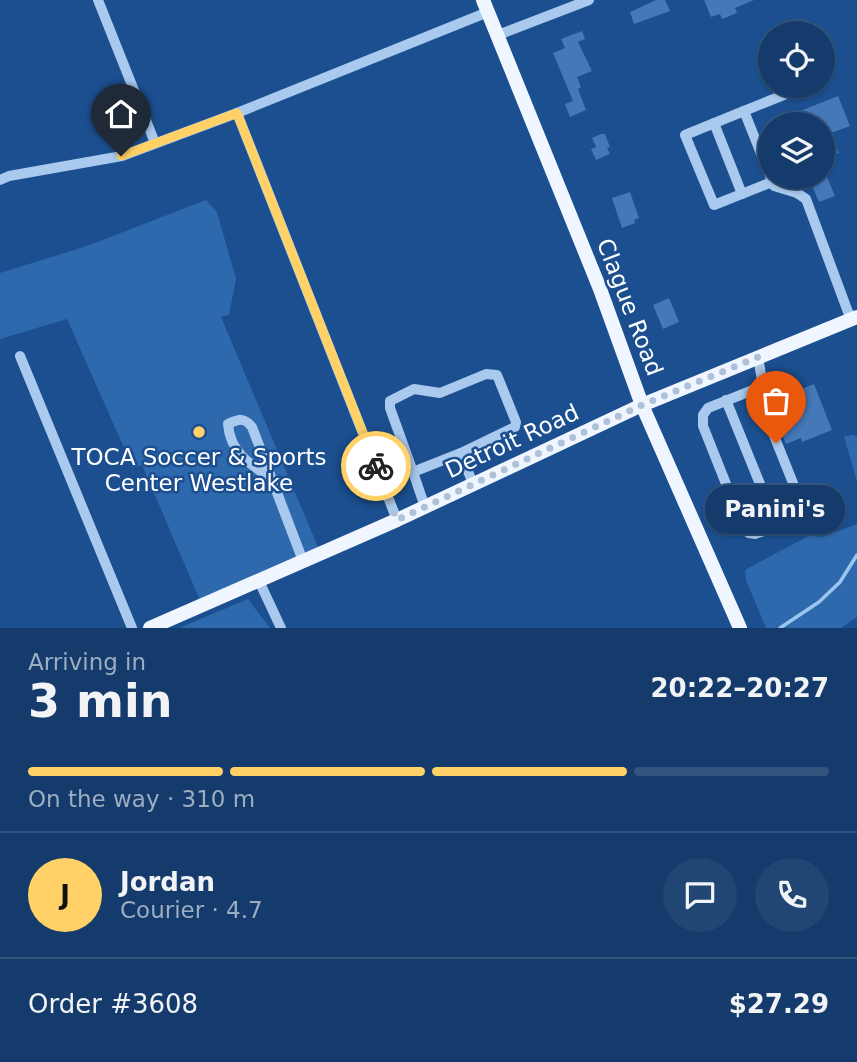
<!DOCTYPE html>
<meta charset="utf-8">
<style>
:root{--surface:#143b6b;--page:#214673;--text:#f1f3f6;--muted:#9dadc1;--line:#33557e;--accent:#ffd166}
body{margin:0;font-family:"DejaVu Sans",sans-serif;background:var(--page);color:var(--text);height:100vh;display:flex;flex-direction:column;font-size:26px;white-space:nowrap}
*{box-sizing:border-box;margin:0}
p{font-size:23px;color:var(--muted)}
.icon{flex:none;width:38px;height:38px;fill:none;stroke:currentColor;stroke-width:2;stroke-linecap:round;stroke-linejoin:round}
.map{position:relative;height:628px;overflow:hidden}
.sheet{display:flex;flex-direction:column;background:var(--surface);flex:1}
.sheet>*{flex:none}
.buttons{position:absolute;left:758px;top:21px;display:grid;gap:14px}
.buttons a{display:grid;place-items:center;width:77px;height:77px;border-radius:50%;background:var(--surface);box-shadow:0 2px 5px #0004,0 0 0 2px var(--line);font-size:35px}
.pin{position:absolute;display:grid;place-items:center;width:60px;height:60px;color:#fff;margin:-72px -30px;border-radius:50% 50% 50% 0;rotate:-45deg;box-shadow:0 0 7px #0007}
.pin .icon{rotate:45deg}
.courier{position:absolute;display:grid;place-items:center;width:70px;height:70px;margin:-35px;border:5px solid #ffd166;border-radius:50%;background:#fff;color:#222;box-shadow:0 2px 9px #0007}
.bubble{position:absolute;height:49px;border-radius:24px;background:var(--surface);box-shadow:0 2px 5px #0004,0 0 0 2px var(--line);font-size:23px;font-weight:800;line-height:49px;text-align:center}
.headline em{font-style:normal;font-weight:800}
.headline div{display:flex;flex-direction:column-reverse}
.headline{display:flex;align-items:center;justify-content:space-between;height:119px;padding:0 28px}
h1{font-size:46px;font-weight:800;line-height:52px}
.bar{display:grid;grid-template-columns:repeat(4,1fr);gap:10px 7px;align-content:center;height:84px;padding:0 28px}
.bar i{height:9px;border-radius:5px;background:var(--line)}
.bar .current{background:var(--accent)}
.bar p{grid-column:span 4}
.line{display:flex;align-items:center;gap:18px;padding:0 28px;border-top:2px solid var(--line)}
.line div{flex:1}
.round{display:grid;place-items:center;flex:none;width:74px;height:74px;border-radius:37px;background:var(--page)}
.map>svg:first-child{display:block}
.green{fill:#2e69ad}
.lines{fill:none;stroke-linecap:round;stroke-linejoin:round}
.stream{stroke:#9cc4f0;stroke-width:3.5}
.building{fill:#4478b7}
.minor{stroke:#a9c9ee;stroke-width:10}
.major{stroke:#f0f6ff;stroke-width:14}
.done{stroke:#afc1d8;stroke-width:7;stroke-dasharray:0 12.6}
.route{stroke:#ffd166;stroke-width:9}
.poi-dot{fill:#ffd166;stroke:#1b4f8f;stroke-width:2.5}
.labels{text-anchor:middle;stroke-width:5;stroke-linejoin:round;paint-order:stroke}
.street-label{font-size:23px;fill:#fff;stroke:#1b4f8f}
.poi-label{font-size:23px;fill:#fff;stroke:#1b4f8f}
</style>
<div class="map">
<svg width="857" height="628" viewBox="0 0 857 628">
<rect width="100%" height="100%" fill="#1b4f8f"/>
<g class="green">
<polygon points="206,200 217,212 236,279 229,315 221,317 321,554 202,605 142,465 133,468 67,319 0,339 0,273 87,246"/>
<polygon points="854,435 857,438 857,482 844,436"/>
<polygon points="857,524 857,617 841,628 766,628 746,580 745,570 810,535 822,537"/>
<polygon points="248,599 270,628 179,628"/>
</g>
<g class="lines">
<polyline class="stream" points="780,628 819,602 840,582 857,555"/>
</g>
<g class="building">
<polygon points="656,0 665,0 670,11 634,24 630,12"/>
<polygon points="704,0 754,0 735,8 737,13 722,19 720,14 711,17"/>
<polygon points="582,31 585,39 578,42 592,71 577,77 581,87 578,89 586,110 570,117 565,104 573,101 553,53 565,48 561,39"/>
<polygon points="838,96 850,126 831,133 839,153 822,160 822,124 789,124 785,117"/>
<polygon points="601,134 605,134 610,147 607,148 610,154 596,160 591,149 596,147 592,138"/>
<polygon points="808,177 827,177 835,196 819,202"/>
<polygon points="630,192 639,218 634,220 635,223 622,228 612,198"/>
<polygon points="669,298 679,322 663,329 653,305"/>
<polygon points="814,384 832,430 802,442 801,438 786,444 773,413 778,411 774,400"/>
</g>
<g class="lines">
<g class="minor">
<polyline points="98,0 155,143"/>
<polyline points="498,35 589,0"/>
<polyline points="822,79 824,79"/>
<polyline points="744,111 806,86"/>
<polyline points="237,113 397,520"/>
<polyline points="714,123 742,194"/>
<polyline points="0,180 9,176 122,156 237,113 488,12"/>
<polyline points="772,182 714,205 685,135 744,111 774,186 797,193 806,199 851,320"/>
<polyline points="20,356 132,628"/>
<polyline points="758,357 763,386 708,408 703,415 703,426 744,529 749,533 755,534 793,521 803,513 803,508 765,413 763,386"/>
<polyline points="726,400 777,526"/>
<polyline points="413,472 390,408 390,401 414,389 440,393 486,374 497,375 516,422 515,427 461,453"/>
<path d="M 271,478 C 249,464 230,452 228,424 C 239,419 244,417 252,427 L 303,561"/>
<polyline points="425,507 413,472 461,453 473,484"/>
<polyline points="259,581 281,628"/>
</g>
<g class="major">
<polyline points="483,0 600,289 642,405 740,628"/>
<polyline points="150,628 397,520 642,405 857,317"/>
</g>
</g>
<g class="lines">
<polyline class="done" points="376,466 397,520 642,405 758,357 765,413 776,443"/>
<polyline class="route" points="121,156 237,113 376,466"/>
</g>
<circle class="poi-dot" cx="199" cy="432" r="7"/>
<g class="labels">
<g class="street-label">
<text transform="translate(630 307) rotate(69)" y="8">Clague Road</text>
<text transform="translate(512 441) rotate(-25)" y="8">Detroit Road</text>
</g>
<g class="poi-label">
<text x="199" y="465">TOCA Soccer &amp; Sports<tspan x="199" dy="26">Center Westlake</tspan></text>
</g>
</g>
</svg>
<div class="buttons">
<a><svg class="icon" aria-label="locate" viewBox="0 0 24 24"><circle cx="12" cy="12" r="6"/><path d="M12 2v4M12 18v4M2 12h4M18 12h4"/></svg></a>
<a><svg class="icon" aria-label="layers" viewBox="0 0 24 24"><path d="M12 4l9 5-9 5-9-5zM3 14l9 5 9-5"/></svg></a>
</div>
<div class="pin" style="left:776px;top:443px;background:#ea580c"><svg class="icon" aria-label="bag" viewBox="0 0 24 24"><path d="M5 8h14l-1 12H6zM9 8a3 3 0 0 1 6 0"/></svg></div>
<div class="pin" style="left:121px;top:156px;background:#1f2937"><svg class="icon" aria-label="home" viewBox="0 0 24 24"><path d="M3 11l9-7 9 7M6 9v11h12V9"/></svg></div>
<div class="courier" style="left:376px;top:466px"><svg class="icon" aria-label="bike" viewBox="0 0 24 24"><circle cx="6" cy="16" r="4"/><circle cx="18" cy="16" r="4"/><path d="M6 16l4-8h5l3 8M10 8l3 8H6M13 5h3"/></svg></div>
<div class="bubble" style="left:705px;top:485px;width:140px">Panini's</div>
</div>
<section class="sheet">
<div class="headline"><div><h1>3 min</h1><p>Arriving in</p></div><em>20:22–20:27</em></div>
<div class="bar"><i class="current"></i><i class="current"></i><i class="current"></i><i></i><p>On the way · 310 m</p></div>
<div class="line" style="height:126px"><b class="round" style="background:var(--accent);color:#111">J</b><div><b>Jordan</b><p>Courier · 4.7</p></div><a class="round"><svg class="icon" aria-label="chat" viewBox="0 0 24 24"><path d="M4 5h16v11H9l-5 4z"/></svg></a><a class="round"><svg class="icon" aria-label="phone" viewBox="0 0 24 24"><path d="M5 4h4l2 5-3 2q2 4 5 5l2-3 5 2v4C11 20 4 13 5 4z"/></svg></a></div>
<div class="line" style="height:91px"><div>Order #3608</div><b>$27.29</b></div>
</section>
